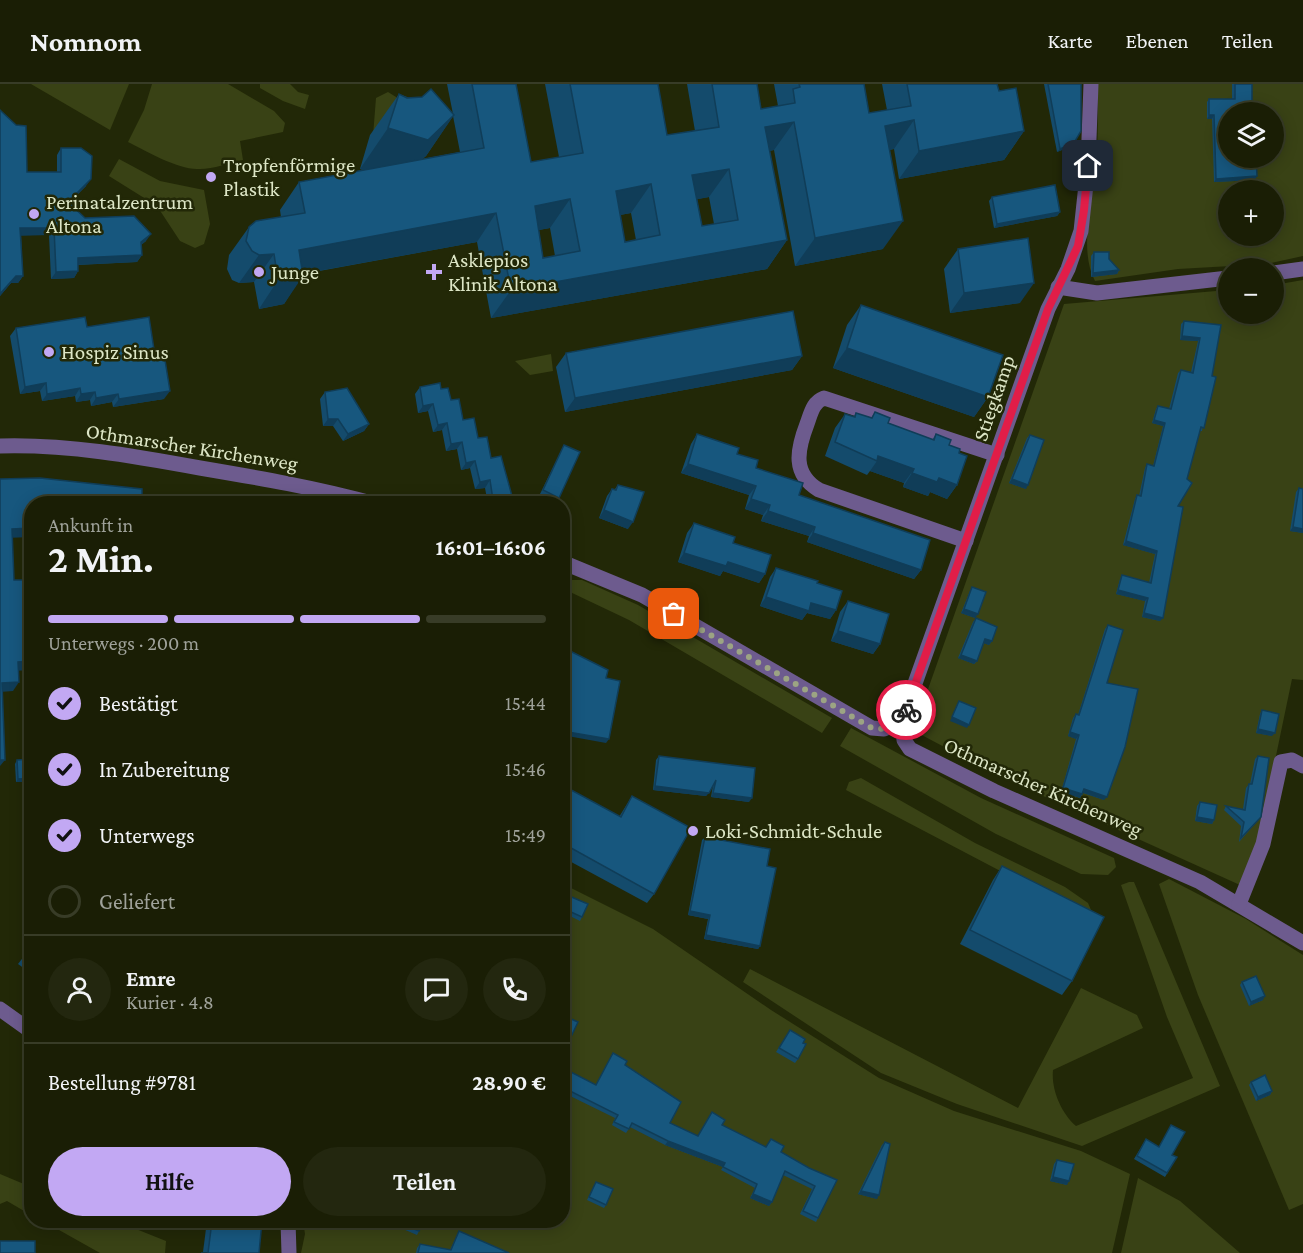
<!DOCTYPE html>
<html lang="de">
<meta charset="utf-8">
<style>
:root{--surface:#1a1e05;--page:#23270f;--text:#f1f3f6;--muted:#9fa29a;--line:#383c27;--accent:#c2a8f3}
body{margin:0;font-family:"Crimson Pro",serif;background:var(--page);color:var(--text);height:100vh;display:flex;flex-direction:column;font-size:22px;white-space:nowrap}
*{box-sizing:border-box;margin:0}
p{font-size:20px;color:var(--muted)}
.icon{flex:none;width:33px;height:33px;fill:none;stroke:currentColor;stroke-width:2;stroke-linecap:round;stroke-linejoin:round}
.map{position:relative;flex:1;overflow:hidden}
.panel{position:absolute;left:24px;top:412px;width:546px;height:732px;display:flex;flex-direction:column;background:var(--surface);border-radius:24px;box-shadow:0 3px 15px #0003,0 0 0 2px var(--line)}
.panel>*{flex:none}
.buttons{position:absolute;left:1218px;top:18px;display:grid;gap:12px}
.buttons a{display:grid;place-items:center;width:66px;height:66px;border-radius:50%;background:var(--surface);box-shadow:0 3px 15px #0003,0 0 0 2px var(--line);font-size:30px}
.pin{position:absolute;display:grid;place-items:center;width:51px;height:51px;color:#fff;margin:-26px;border-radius:12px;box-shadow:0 3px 9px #0006}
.courier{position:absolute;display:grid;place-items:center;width:60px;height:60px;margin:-30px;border:4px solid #e11d48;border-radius:50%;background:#fff;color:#222;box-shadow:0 2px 8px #0007}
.overview em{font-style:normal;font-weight:700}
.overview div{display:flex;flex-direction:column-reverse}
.overview{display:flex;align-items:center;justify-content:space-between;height:102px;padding:0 24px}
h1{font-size:39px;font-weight:700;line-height:45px}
.bar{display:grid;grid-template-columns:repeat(4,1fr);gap:9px 6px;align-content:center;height:72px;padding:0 24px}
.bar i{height:8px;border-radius:4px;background:var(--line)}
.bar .active{background:var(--accent)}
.bar p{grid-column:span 4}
.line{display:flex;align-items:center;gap:15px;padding:0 24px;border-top:2px solid var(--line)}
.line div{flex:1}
.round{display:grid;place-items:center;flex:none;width:63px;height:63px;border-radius:32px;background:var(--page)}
ol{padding:0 24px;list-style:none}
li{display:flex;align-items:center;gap:18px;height:66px}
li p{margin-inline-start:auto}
li .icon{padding:6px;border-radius:50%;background:var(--accent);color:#111;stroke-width:4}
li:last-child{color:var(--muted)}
li i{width:33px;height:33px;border:3px solid var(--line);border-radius:50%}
.button{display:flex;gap:12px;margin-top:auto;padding:12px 24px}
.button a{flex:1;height:69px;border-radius:36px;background:var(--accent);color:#111;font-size:24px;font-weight:700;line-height:69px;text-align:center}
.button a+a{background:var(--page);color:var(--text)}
header{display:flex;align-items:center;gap:36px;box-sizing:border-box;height:84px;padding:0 30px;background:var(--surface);border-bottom:2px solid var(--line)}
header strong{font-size:28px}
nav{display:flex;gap:33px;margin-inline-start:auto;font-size:21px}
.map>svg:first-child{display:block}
.green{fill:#394215;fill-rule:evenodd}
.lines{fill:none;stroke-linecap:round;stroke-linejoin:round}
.minor{stroke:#6d5b8e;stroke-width:15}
.wall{fill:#144b6c;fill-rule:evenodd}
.shaded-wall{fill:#103d58}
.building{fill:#17577e;stroke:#103d58;stroke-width:1.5;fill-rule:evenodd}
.done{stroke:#9ca483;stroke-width:6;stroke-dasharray:0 10.8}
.route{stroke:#e11d48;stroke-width:8}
.poi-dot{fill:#c2a8f3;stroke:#222807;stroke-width:2}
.labels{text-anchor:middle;stroke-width:5;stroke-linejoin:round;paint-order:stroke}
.poi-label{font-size:21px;fill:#dde6c6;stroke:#222807;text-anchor:start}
.street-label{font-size:21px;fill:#dde6c6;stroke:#222807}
</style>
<header>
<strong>Nomnom</strong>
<nav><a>Karte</a><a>Ebenen</a><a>Teilen</a></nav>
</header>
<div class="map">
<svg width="1303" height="1169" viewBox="0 0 1303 1169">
<rect width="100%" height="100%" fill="#222807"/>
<g class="green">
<polygon points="31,0 129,0 110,46"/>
<path d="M 152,0 L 228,0 L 274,27 L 285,39 L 283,48 L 240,57 L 243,76 C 229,79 211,86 197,85 C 177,85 146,67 128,58 L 144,26 Z"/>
<polygon points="260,0 290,0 298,8 309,11 305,25 283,17 260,4"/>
<path d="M 1098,0 L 1303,0 L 1303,172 L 1266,180 L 1178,185 L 1095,197 C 1077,164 1095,107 1097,70 C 1098,46 1098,23 1098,0 ZM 1228,28 L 1274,28 L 1274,74 L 1228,74 ZM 1228,106 L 1274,106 L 1274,152 L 1228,152 Z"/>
<polygon points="388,8 396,13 404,38 373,52 376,14"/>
<polygon points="119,75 160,97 204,106 210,140 204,160 195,164 180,157 157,122 109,92"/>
<polygon points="1303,196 1303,596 1292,595 1258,758 1240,801 999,692 916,648 915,642 1064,220 1228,206 1228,230 1274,230 1274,201"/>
<polygon points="551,270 553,287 530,291 515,277"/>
<polygon points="566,496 582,496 638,521 832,634 822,649 629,536 568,507"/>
<polygon points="851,644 981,714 1114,774 1116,783 1108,791 1081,790 996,750 840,662"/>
<polygon points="861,694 975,759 1065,803 1088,819 1091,826 1088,833 846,706 849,698"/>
<polygon points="1169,795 1246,835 1303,871 1303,1120 1289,1126 1198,911 1159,800"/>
<path d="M 1129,798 L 1134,798 L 1220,1002 L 1082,1062 L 957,1020 L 881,989 L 743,898 L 750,885 L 1018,1024 L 1081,904 L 1137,931 L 1143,944 L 1053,986 C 1051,1005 1061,1029 1076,1042 L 1193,994 L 1167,933 L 1121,801 Z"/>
<polygon points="563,800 653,845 771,926 879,994 954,1027 1081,1067 1130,1090 1112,1169 301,1169 305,1150 303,1137 562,1137"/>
<polygon points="0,1090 31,1103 31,1131 7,1117 0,1120"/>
<polygon points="1138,1094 1180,1117 1240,1169 1121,1169"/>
<polygon points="43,1137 116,1137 166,1157 165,1169 100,1169"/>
</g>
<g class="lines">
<g class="minor">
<polyline points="1091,0 1088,82 1081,147 1068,185 1048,225 902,636 904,656 910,665 994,707 1200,798 1303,859"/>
<polyline points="1274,189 1303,185"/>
<polyline points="1058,203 1097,209 1228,194"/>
<path d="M 0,362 C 68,360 134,372 200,384 C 259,394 318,404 375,420"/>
<path d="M 966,457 L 819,406 C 792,390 797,366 807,340 C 811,329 813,318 824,314 L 997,371"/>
<polyline points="562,478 642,511 872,644 884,645 902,636"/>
<polyline points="1239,820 1263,760 1281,678 1292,676 1303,682"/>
<polyline points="0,925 32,948"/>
<polyline points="288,1137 289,1169"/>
</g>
</g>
<g class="wall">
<path d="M 447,0 L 516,0 L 531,78 L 559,73 L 545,0 L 658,0 L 667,51 L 695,47 L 687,0 L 757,0 L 761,25 L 778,22 L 774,0 L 864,0 L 869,29 L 887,26 L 882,0 L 997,0 L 999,7 L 1024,47 L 1004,76 L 899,95 L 894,65 L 889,66 L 883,165 L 795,182 L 774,66 L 769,67 L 787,156 L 767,185 L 491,234 L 477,158 L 303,190 L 284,220 L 259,225 L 254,198 L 239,199 L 232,196 L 227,185 L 229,171 L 249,143 L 281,133 L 280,126 L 299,98 L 363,86 L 360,85 L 370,51 L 399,10 L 453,30 ZM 453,32 L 460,68 L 422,75 L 426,72 ZM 709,113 L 714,140 L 702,142 L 697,115 ZM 631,129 L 636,156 L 625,158 L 620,131 ZM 550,144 L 555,172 L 543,174 L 539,146 Z"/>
<polygon points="1044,0 1081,0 1072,62 1057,68"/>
<polygon points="1232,0 1252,0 1252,28 1255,96 1214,98 1212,35 1207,35 1207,18 1209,15 1232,15"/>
<polygon points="0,26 27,88 57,88 57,71 61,64 86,102 69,119 85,134 146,157 141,161 142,171 137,178 78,181 78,187 74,194 51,195 49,151 21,151 23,192 18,199 11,199 0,212"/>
<polygon points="992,113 1060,128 1057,132 994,144 989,117"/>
<polygon points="958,165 1020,219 950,229 944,185"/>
<polygon points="1094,168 1109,175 1119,186 1117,190 1091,193 1091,172"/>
<polygon points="861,221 988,313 974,333 833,284 847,241"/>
<polygon points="1184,237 1221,241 1202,347 1200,347 1178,422 1160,537 1142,533 1145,517 1116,510 1120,495 1122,491 1149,499 1155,470 1123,461 1135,415 1137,411 1139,412 1145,384 1147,380 1153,382 1163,342 1152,339 1156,325 1158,322 1169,325 1178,289 1181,286 1191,288 1198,257 1180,256 1181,240"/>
<polygon points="87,243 155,272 164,315 113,323 112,318 91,322 90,316 76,318 75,312 42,317 40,307 20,310 10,252 16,244"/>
<polygon points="566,269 802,272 792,286 565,328 556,283"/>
<polygon points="420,303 441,305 451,316 463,336 491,374 507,419 501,420 488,420 485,404 475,405 470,384 461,386 457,365 446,367 442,346 433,348 428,327 418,329 415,310"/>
<polygon points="325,308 369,340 364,347 343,357 333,342 323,342 320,315"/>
<polygon points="875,328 888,339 932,356 936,350 959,369 957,401 947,415 930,408 928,412 903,403 904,399 870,387 867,391 825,372 835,344 845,330 853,333 856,329 871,334"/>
<polygon points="697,350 737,370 756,384 921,486 914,495 807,458 809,452 761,437 763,431 745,425 749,411 681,389 691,360"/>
<polygon points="1030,351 1026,405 1009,399 1027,354"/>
<polygon points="564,361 559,414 556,417 540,410"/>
<polygon points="618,401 628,445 599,434 607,412 612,405 615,405"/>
<polygon points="1299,404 1303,449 1290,447 1296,408"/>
<polygon points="694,439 733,459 765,490 759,499 723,487 720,492 678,478 687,449"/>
<polygon points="776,484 817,499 836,526 830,535 807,529 802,536 760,522 770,493"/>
<polygon points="972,503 975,534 961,529 970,507"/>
<polygon points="848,517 880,560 873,570 831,557 840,528"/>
<polygon points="976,534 992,557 989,561 984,559 977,577 974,580 958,574 973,538"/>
<polygon points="1108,541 1107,599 1104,716 1083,709 1080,714 1061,708 1076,655 1068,652 1073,634 1076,630 1078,631 1105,545"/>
<polygon points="1262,626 1272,652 1256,649 1260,630"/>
<polygon points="659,672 755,684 749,718 711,713 713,701 706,712 653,706 656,676"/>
<polygon points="1258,672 1261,733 1239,758 1241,742 1224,726 1226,722 1243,725 1246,704 1249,700 1250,700 1255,675"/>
<polygon points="17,676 32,697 16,698 15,680"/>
<polygon points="562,701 619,733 632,712 654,810 647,819 562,773"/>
<polygon points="1200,718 1214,736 1212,740 1195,737 1197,722"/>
<polygon points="705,753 767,782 760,862 758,865 704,855 708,835 688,831 702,756"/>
<polygon points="1002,782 1072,897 1062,911 960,860 993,796"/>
<polygon points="562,809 582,833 580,837 562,828"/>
<polygon points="32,862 32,890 18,880"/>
<polygon points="1242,898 1263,916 1249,922 1240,901"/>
<polygon points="790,946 803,959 798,975 795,979 776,968"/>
<polygon points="613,969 625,981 670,1039 698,1052 722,1041 766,1063 771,1055 781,1068 809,1084 837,1096 816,1138 800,1130 812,1105 783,1091 772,1118 769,1122 750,1114 755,1104 721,1086 723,1083 665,1061 630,1043 626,1049 612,1041 615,1034 562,1008 562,998 569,987 596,1001"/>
<polygon points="1251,998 1272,1007 1270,1011 1256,1017 1249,1001"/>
<polygon points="1171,1041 1172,1071 1177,1073 1165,1093 1134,1075 1146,1055 1159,1063"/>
<polygon points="885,1058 877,1115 858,1110 882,1061"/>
<polygon points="1057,1076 1067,1101 1050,1097 1054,1080"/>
<polygon points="596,1098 606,1121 604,1124 587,1116"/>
<polygon points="207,1137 262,1137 259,1169 203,1168"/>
<polygon points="406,1137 424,1137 417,1151 403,1145"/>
<polygon points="459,1147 509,1169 416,1169 417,1164 420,1160 450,1166 457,1151"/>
</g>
<g class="shaded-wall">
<polygon points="454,31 426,72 399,96 360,85 388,44"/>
<polygon points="1209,31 1214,31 1212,35 1207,35"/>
<polygon points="914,36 894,65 865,70 885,42"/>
<polygon points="794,38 774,66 745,71 765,43"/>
<polygon points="1024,47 1004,76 899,95 919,67"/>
<polygon points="1074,59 1072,62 1057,68 1060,65"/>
<polygon points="729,85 709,113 673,120 692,91"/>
<polygon points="1257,92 1255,96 1214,98 1216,95"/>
<polygon points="91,95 86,102 63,125 68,118"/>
<polygon points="651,100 631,129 597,135 616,107"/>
<polygon points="570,115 550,144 515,150 535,122"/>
<polygon points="1060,128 1057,132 994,144 997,140"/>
<polygon points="496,129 477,158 279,194 299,166"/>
<polygon points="903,137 883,165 795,182 815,154"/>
<polygon points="20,144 54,144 49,151 15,152"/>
<polygon points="151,150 146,157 136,165 141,158"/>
<polygon points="787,156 767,185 491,234 511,206"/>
<polygon points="274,170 254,198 239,199 259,171"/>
<polygon points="142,171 137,178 73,181 78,174"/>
<polygon points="1119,186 1117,190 1091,193 1093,189"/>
<polygon points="78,187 74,194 51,195 56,188"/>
<polygon points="16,192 23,192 18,199 11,199 0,212 0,210"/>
<polygon points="303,192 284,220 259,225 278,196"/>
<polygon points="1034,199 1020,219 950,229 964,209"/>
<polygon points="1182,252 1200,254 1198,257 1180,256"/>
<polygon points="847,264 988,313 974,333 833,284"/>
<polygon points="802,272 792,286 565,328 575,314"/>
<polygon points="46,299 40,307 20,310 25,303"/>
<polygon points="80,304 75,312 42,317 47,310"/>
<polygon points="170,307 164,315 113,323 119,315"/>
<polygon points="95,308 90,316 76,318 81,310"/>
<polygon points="118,310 112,318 91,322 96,314"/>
<polygon points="433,320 428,327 418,329 423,322"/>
<polygon points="328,335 338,335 333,342 323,342"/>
<polygon points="1154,336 1165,339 1163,342 1152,339"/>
<polygon points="447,339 442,346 433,348 438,341"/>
<polygon points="369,340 364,347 343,357 348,350"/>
<polygon points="462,358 457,365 446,367 451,360"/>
<polygon points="878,372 914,385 904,399 870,387 877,377"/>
<polygon points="475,377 470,384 461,386 466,379"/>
<polygon points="688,380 756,402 749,411 681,389"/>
<polygon points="912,389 939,394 957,401 947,415 930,408 928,412 903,403"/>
<polygon points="1012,395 1028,401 1026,405 1009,399"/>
<polygon points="490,396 485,404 475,405 480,398"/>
<polygon points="512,412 507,419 501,420 490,420 493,416"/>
<polygon points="751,415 770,421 763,431 745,425"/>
<polygon points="604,426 633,438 628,445 599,434"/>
<polygon points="768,427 815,443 809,452 761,437"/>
<polygon points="1293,443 1303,445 1303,449 1290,447"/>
<polygon points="32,444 32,453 5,454 12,445"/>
<polygon points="813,449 921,486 914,495 807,458"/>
<polygon points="1126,457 1157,467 1155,470 1123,461"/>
<polygon points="684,469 728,478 765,490 759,499 723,487 720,492 678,478"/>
<polygon points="1118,506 1148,514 1145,517 1116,510"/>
<polygon points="766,513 811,519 836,526 830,535 807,529 802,536 760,522"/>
<polygon points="964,525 978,530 975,534 961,529"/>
<polygon points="1144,529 1163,534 1160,537 1142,533"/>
<polygon points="838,547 880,560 873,570 831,557"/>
<polygon points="985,555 992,557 989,561 983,559"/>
<polygon points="961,571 977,577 974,580 958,574"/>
<polygon points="32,577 32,586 12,587 18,578"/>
<polygon points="19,598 13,607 0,608 2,599"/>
<polygon points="952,633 969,641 967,644 950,637"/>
<polygon points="1258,645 1275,649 1272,652 1256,649"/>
<polygon points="562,647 609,655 606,659 562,651"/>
<polygon points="1070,648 1079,651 1076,655 1068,652"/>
<polygon points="0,676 5,676 0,682"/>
<polygon points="32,694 32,697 16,698 18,695"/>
<polygon points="655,702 709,709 706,712 653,706"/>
<polygon points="1063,704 1082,710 1080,714 1061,708"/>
<polygon points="1084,705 1107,713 1104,716 1081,708"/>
<polygon points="713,709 752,714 749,718 711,713"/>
<polygon points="1197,733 1214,736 1212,740 1195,737"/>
<polygon points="690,827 710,831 708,835 688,831"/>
<polygon points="706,851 760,862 758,865 704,855"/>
<polygon points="1265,912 1263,916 1249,922 1251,918"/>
<polygon points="1272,1007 1270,1011 1256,1017 1258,1013"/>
<polygon points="668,1057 725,1079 723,1083 665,1061"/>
<polygon points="1053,1093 1069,1097 1067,1101 1050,1097"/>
<polygon points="861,1107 879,1111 877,1115 858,1110"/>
<polygon points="753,1110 772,1118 769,1122 750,1114"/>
</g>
<g class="building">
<path d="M 472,0 L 516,0 L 531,78 L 583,69 L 570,0 L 658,0 L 667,51 L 719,43 L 712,0 L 757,0 L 761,25 L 795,19 L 793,5 L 800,3 L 799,0 L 864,0 L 869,29 L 911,22 L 907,0 L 997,0 L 999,7 L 1016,4 L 1024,47 L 919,67 L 914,36 L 885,42 L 903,137 L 815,154 L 794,38 L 765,43 L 787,156 L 511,206 L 496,129 L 299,166 L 303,192 L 278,196 L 274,170 L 259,171 L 252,167 L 246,157 L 249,143 L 256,137 L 305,129 L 299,98 L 484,64 ZM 729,85 L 738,136 L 702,142 L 692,91 ZM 651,100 L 660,151 L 625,158 L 616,107 ZM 570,115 L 580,167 L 543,174 L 535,122 Z"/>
<polygon points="1048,0 1081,0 1081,47 1074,59 1060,65"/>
<polygon points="1235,0 1252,0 1252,28 1228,28 1228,74 1256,74 1257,92 1216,95 1214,31 1209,31 1209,15 1235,15"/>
<polygon points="431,5 454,31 428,56 388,44 399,10 407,14 422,13"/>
<polygon points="0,26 16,41 26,42 27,88 61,88 61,64 81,64 92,72 91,95 68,118 85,134 134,132 151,150 141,158 142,171 78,174 78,187 56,188 54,144 20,144 23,192 16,192 0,210"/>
<polygon points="1055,101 1060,128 997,140 992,113"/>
<polygon points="1028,154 1034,199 964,209 958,165"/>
<polygon points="1094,168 1109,168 1109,175 1119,186 1093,189"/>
<polygon points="861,221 1003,271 988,313 847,264"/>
<polygon points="793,227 802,272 575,314 566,269"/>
<polygon points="85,233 87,243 149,233 155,272 164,270 170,307 119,315 118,310 96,314 95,308 81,310 80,304 47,310 46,299 25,303 16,244"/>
<polygon points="1184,237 1221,241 1212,292 1216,293 1204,344 1201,343 1187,395 1192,399 1178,422 1183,423 1163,534 1144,529 1148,514 1118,506 1122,491 1151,499 1157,467 1126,457 1137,411 1141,412 1147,380 1154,382 1165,339 1154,336 1158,322 1171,325 1181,286 1193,289 1200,254 1182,252"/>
<polygon points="440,299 441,305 448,304 451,316 459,315 463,336 474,334 478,354 487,353 491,374 501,372 512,412 493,416 490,396 480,398 475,377 466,379 462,358 451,360 447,339 438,341 433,320 423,322 420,303"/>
<polygon points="347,304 369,340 348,350 338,335 328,335 325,308"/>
<polygon points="875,328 890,334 888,339 934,356 936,350 951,356 949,361 960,365 959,369 967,372 957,401 939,394 937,398 912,389 914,385 878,372 877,377 835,358 845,330 855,333 856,329 872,334"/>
<polygon points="697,350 739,364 737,370 758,376 756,384 803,399 799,411 930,456 921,486 813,449 815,443 768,427 770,421 751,415 756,402 688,380"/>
<polygon points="1030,351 1044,356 1028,401 1012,395"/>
<polygon points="564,361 580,368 559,414 543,406"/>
<polygon points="40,394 142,405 142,420 32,420 32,444 12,445 14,496 32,496 32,577 18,578 19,598 2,599 5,676 0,676 0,395"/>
<polygon points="618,401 644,408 633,438 604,426 612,405 616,406"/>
<polygon points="1299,404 1303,405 1303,445 1293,443"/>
<polygon points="694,439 735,453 733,459 771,471 765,490 728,478 726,482 684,469"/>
<polygon points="776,484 818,497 817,499 842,507 836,526 811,519 809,527 766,513"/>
<polygon points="972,503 986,508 978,530 964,525"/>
<polygon points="848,517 889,530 880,560 838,547"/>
<polygon points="976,534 997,543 992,557 985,555 977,577 961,571"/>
<polygon points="1108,541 1123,546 1107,599 1138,605 1125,663 1107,713 1084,705 1082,710 1063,704 1079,651 1070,648 1076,630 1079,631"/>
<polygon points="562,563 608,586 606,594 620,597 609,655 562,647"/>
<polygon points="959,617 976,624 969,641 952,633"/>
<polygon points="1262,626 1279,630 1275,649 1258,645"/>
<polygon points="659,672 755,684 752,714 713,709 716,696 709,709 655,702"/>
<polygon points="1258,672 1269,674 1261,733 1241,754 1244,738 1226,722 1245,726 1249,700 1252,700"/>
<polygon points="32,675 32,694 18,695 17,676"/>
<polygon points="562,701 621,733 632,712 691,744 654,810 562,759"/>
<polygon points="1200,718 1217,721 1214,736 1197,733"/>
<polygon points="705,753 770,765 767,782 776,784 760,862 706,851 710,831 690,827"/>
<polygon points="1002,782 1104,833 1072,897 970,846"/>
<polygon points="562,809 588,820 582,833 562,824"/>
<polygon points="32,862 32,879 23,873"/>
<polygon points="1256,892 1265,912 1251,918 1242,898"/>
<polygon points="562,931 578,938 562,972"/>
<polygon points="790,946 805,955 803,959 806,960 798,975 779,964"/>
<polygon points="613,969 627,977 625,981 681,1018 670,1039 698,1052 712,1028 725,1036 722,1041 766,1063 771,1055 784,1062 781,1068 809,1084 837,1096 818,1134 803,1127 815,1102 785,1087 772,1118 753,1110 757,1100 723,1083 725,1079 668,1057 632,1039 629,1045 614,1038 618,1031 562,1003 562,1000 569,987 596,1001"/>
<polygon points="1265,991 1272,1007 1258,1013 1251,998"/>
<polygon points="1171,1041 1185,1048 1172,1071 1177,1073 1167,1089 1137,1072 1146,1055 1159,1063"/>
<polygon points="885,1058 890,1060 879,1111 861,1107"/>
<polygon points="1057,1076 1074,1080 1069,1097 1053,1093"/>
<polygon points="596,1098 613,1105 606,1121 589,1113"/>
<polygon points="212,1137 262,1137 259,1169 201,1169 208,1169"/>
<polygon points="407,1137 424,1137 419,1147 405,1141"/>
<polygon points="459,1147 509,1169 418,1169 420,1160 451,1166"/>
<rect x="0" y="1157" width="35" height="12"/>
</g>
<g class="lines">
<path class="done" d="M 674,530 L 872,644 C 888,647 901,640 906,626"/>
<polyline class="route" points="906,626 1048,225 1078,162 1084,126 1088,82"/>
</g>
<g class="poi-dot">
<circle cx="211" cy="93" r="6"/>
<circle cx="34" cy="130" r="6"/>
<circle cx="259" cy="188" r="6"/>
<path d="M431 179h6v6h6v6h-6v6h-6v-6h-6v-6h6z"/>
<circle cx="49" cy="268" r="6"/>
<circle cx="693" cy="747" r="6"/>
</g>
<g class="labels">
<g class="poi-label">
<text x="223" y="88">Tropfenförmige<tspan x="223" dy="24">Plastik</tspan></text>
<text x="46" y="125">Perinatalzentrum<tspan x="46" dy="24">Altona</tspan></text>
<text x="448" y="183">Asklepios<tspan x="448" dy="24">Klinik Altona</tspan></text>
<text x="271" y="195">Junge</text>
<text x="61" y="275">Hospiz Sinus</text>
<text x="705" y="754">Loki-Schmidt-Schule</text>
</g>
<g class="street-label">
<text transform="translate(994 314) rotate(-71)" y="7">Stiegkamp</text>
<text transform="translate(192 363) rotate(9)" y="7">Othmarscher Kirchenweg</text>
<text transform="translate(1043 703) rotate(24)" y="7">Othmarscher Kirchenweg</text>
</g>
</g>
</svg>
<div class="buttons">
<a><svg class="icon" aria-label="layers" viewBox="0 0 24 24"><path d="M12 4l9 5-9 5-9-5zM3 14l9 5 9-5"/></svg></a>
<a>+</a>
<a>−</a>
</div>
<div class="pin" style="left:674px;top:530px;background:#ea580c"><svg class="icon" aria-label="bag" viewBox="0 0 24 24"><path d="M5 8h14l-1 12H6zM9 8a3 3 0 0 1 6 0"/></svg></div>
<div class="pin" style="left:1088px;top:82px;background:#1f2937"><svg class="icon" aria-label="home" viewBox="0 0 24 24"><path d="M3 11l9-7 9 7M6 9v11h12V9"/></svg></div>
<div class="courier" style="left:906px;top:626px"><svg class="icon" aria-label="bike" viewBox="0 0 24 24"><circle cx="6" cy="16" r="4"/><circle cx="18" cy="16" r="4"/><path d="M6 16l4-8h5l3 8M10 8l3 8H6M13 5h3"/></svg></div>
<section class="panel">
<div class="overview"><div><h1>2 Min.</h1><p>Ankunft in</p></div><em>16:01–16:06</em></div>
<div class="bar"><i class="active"></i><i class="active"></i><i class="active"></i><i></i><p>Unterwegs · 200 m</p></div>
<ol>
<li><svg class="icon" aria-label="check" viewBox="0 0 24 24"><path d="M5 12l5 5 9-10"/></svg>Bestätigt<p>15:44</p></li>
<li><svg class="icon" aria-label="check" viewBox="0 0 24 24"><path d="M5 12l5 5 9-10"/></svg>In Zubereitung<p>15:46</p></li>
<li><svg class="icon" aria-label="check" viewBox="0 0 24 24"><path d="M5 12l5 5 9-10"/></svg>Unterwegs<p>15:49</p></li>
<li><i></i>Geliefert</li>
</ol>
<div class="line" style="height:108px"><a class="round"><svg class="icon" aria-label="person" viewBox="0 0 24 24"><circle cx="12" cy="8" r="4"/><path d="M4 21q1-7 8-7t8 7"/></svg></a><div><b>Emre</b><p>Kurier · 4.8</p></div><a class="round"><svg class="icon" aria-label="chat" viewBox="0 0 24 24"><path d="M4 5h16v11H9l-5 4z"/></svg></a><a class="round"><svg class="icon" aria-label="phone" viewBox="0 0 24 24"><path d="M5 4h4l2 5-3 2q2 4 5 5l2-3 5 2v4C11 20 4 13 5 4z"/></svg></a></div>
<div class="line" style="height:78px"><div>Bestellung #9781</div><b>28.90 €</b></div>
<div class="button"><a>Hilfe</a><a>Teilen</a></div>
</section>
</div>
